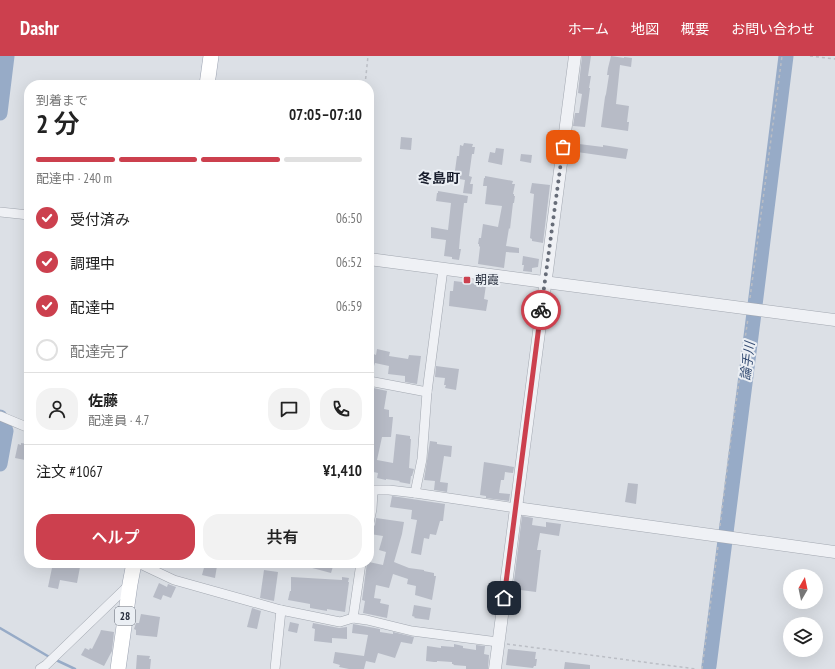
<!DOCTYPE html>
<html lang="ja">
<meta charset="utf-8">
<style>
:root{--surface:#fff;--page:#f2f2f2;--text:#222;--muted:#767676;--line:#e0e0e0;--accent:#cc404e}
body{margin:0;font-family:"PT Sans Narrow","Noto Sans JP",sans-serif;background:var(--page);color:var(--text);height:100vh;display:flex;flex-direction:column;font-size:15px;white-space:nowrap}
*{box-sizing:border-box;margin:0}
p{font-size:13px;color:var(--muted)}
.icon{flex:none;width:22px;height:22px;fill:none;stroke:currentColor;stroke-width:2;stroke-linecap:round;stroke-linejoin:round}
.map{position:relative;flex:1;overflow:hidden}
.sheet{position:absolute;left:24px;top:24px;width:350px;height:488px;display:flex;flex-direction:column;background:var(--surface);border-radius:16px;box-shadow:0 4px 16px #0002}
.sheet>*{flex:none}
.needle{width:26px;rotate:9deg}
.tools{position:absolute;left:783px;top:513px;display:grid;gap:8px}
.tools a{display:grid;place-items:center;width:40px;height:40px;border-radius:50%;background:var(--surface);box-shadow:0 4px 16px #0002;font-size:20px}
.pin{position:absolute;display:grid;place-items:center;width:34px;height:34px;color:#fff;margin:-17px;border-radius:8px;box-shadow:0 2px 6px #0006}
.courier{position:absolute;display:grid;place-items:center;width:40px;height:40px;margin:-20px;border:3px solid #cc404e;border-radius:50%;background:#fff;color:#222;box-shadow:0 1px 5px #0007}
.summary em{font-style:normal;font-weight:600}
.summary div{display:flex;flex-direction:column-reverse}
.summary{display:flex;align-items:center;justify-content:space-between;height:68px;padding:0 12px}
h1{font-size:26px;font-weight:600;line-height:30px}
.bar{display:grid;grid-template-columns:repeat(4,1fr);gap:6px 4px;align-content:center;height:48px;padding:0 12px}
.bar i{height:5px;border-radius:3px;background:var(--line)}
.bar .selected{background:var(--accent)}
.bar p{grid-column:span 4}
.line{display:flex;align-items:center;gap:10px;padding:0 12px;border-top:1px solid var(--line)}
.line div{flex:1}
.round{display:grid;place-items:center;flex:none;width:42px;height:42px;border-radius:16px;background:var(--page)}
ol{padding:0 12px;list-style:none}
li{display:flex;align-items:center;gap:12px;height:44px}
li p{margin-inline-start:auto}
li .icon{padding:4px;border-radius:50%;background:var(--accent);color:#fff;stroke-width:4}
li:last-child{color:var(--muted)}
li i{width:22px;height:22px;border:2px solid var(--line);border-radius:50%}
.cta{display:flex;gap:8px;margin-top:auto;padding:8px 12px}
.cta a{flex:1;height:46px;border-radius:16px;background:var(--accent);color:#fff;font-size:16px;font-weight:600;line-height:46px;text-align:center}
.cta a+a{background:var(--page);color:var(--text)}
header{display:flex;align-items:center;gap:24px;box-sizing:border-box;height:56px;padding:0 20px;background:var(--accent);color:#fff}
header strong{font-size:19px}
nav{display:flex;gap:22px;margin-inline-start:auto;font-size:14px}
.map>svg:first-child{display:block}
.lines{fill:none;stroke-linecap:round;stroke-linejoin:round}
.stream{stroke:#97abc7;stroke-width:2.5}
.river{stroke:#97abc7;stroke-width:15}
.building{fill:#b7bbc6}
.minor-casing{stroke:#a2a7b0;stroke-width:10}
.tertiary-casing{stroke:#a2a7b0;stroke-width:13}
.primary-casing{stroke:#9ca3b2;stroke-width:16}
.path{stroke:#bbbec5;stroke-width:1.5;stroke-dasharray:3 3;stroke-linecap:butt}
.minor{stroke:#eff1f5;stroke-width:9}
.tertiary{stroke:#eff1f5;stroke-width:12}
.primary{stroke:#fff;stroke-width:15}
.done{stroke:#666c78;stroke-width:4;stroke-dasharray:0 7.2}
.route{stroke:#cc404e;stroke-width:5}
.poi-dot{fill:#cc404e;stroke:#ebeff4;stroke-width:1.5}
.labels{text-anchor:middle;stroke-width:4;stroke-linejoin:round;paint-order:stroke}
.shield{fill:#ebeff4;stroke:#616773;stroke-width:1}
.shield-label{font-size:11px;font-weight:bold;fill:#262d3c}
.poi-label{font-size:12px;fill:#262d3c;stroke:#ebeff4;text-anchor:start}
.water-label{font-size:13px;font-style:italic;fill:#314970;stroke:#ebeff4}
.quarter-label{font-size:14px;font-weight:bold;fill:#191e2d;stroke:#ebeff4}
</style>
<header>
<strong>Dashr</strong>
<nav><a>ホーム</a><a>地図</a><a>概要</a><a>お問い合わせ</a></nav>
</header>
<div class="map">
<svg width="835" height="613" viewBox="0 0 835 613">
<rect width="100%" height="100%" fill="#dce0e6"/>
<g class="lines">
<g class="stream">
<polyline points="0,572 46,599 51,602"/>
<polyline points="56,604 75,613"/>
</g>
<g class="river">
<polyline points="0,57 7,0"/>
<polyline points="0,361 6,375 0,408"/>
<polyline points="709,610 755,249 786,0"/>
</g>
</g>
<g class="building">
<polygon points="582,0 591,0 588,20 591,20 589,32 590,32 585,71 573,70 575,57 579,57 582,38 578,37"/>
<polygon points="611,0 624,2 624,1 632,2 631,11 620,9 616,48 629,50 627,66 629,66 628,75 601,71 605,41 606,38 609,19 607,19 608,12"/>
<polygon points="401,81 412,82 411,94 400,93"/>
<polygon points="464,87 473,88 472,91 475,91 474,98 472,98 469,120 472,121 470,128 473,128 472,138 463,137 465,124 454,122 457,100 459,100 460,89 463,90"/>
<polygon points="571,87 603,91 603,89 628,93 626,103 570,95"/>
<polygon points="496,92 504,93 502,109 488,106 490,96 495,97"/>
<polygon points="521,98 532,99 531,107 520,105"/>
<polygon points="485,120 513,125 512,128 515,128 513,138 514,138 514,140 515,140 514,147 513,147 510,173 509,172 506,190 519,192 519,197 506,196 504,212 478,208 480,191 479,190 479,188 478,188 479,182 481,182 483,168 498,171 502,150 485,148 487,130 483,130 484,122 485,122"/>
<polygon points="532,127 550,129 543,187 532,185 532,183 530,182 534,138 530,137"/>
<polygon points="438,135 468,140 467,147 464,147 460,181 459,193 461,193 459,204 452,203 452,201 444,200 446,184 431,182 431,171 448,174 451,147 436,145 437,137 438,137"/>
<polygon points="523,200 539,203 538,211 532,212 532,216 523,215 524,209 522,209"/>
<polygon points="454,225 486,229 484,243 488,244 486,255 449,250 450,235 453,235"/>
<polygon points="377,293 390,296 389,300 408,303 409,299 421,300 417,328 405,326 405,320 388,318 389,310 375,307 371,319 369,319 369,296 376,299"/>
<polygon points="436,310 459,313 456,334 445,332 446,329 444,329 445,322 435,321"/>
<polygon points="369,331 387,335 384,353 389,354 389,361 393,361 391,381 382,381 377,404 393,407 396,378 410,380 410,383 411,383 409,412 414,413 412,420 411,420 410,428 399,426 400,425 386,423 386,424 377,422 378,417 369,415"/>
<polygon points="430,385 437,386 437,388 452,390 451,401 444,400 440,426 448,427 447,436 434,434 435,425 424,424"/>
<polygon points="21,387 28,388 25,404 15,402 18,388 21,389"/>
<polygon points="484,406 514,411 513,417 505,416 504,424 501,424 499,437 510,438 509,445 486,442 486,440 480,439"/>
<polygon points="628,427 638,428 636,448 625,446"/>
<polygon points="392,440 445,448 443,465 440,465 436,479 430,478 429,483 424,482 421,499 411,497 417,464 411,463 412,454 390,451"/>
<polygon points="522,460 533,462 532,469 546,471 546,466 561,468 559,480 540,477 537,494 541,494 540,502 536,536 513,533"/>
<polygon points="376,462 404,466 402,478 394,506 409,512 424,514 424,515 434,517 434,520 436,520 432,544 415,539 416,530 407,528 408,523 393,518 389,532 376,529 374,542 381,543 380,547 389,549 387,562 363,557 365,545 362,544 367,507 369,507 369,506 383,509 386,496 379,494 383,480 370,478 371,473 375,469"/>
<polygon points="53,507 65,507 65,508 80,511 77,527 60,524 58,533 48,531"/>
<polygon points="302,507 334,507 331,517 301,509"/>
<polygon points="205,508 217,510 215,522 202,519"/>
<polygon points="264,514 278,516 274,545 260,542"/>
<polygon points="291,521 342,524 342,521 349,522 348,526 349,526 345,556 327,553 327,555 310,552 310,548 288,544 290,535 291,535"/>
<polygon points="159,527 167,531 168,528 176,531 171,542 163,539 161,544 153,541"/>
<polygon points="414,549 431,552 429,564 414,562 415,561 412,560"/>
<polygon points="252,552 261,555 257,573 247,571"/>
<polygon points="141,558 160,561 157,581 136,579 136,574 134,573 136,567 139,567"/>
<polygon points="290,566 299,568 297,577 288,575"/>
<polygon points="313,567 339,572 347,571 347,583 332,582 332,587 314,585 315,573 312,572"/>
<polygon points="353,568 380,573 380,576 393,578 393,576 414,581 412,588 401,586 395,602 378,597 375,607 366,605 364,613 349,613 339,611 340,609 333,607 335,596 364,600 368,579 352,577"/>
<polygon points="101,574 114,576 112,595 104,610 81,599 85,592 89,594 90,592 92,593 100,577"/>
<polygon points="454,588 463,590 463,592 476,594 476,589 485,590 484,598 489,599 488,613 466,613 466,610 453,609 454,608 452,608 452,606 437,605 437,606 434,606 426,605 427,590 441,592 441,590 454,591"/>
<polygon points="508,593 536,596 535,603 537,603 536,610 534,610 533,612 506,609"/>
<polygon points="137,599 150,600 149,603 151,603 150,613 136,613"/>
<polygon points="565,606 590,609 590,613 564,613"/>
</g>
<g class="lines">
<g class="minor-casing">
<g id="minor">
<polyline points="0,156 29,159"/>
<polyline points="369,325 427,336"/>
<polyline points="0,360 29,372"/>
<polyline points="369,434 389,434 415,437 516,452"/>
<polyline points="415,437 422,403 427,336 443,213"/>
<polyline points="369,467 372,453 373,435"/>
<polyline points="138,507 174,524 281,554 340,566 353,562 367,564 412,575 498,586"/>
<polyline points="353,562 361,507"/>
<polyline points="40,613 46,609 130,528"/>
<polyline points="275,613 281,554"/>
</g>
</g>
<g class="tertiary-casing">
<g id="tertiary">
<polyline points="369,203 835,264"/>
<polyline points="516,452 835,496"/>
<polyline points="495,613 575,0"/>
</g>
</g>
<g class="primary-casing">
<g id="primary">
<polyline points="207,29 211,0"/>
<polyline points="118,613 130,528 134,507"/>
</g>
</g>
<g class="path">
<polyline points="810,0 835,3"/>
<polyline points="365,29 368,0"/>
<polyline points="750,242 782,0"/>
<polyline points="720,470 731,382 748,262"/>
<polyline points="507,588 696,613"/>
<polyline points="702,613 718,490"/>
</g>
<use href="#minor" class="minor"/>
<use href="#tertiary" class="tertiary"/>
<use href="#primary" class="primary"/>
</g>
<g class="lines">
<polyline class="done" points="541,254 563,91"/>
<polyline class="route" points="504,542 541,254"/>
</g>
<rect class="poi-dot" x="463" y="220" width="8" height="8" rx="2"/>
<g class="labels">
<rect class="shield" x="115" y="551" width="20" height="18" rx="3"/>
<g class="shield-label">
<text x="125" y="564">28</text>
</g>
<g class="poi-label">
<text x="475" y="228">朝霞</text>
</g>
<g class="water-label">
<text transform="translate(747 305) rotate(-83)" y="5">論手川</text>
</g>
<g class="quarter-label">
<text x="439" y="127">冬島町</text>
</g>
</g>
</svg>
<div class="tools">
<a><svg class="needle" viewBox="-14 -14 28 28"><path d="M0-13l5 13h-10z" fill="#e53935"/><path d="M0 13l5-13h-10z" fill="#767676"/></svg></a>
<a><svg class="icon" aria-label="layers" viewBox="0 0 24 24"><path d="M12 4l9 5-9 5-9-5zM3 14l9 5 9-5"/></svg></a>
</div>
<div class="pin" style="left:563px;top:91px;background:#ea580c"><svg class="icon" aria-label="bag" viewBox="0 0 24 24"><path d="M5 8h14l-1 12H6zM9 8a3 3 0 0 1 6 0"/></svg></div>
<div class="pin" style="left:504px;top:542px;background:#1f2937"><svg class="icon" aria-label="home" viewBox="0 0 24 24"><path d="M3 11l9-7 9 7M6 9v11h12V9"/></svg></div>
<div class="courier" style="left:541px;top:254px"><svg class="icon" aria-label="bike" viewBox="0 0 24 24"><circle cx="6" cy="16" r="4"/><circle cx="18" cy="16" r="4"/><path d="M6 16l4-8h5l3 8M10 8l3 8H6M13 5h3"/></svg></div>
<section class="sheet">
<div class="summary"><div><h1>2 分</h1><p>到着まで</p></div><em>07:05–07:10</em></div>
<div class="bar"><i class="selected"></i><i class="selected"></i><i class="selected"></i><i></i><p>配達中 · 240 m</p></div>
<ol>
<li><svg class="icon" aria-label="check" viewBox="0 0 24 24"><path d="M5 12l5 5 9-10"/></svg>受付済み<p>06:50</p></li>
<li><svg class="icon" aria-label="check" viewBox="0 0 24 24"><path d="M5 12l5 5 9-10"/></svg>調理中<p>06:52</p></li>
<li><svg class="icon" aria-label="check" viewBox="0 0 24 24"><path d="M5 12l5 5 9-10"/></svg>配達中<p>06:59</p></li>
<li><i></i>配達完了</li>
</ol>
<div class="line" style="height:72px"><a class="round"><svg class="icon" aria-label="person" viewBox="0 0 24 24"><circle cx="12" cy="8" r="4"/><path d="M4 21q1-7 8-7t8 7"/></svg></a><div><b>佐藤</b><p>配達員 · 4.7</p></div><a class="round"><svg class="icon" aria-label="chat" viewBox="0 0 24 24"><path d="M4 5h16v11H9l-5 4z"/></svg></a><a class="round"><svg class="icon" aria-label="phone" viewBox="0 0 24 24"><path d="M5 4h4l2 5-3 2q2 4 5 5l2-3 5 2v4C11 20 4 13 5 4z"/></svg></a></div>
<div class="line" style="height:52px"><div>注文 #1067</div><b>¥1,410</b></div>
<div class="cta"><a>ヘルプ</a><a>共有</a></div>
</section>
</div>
